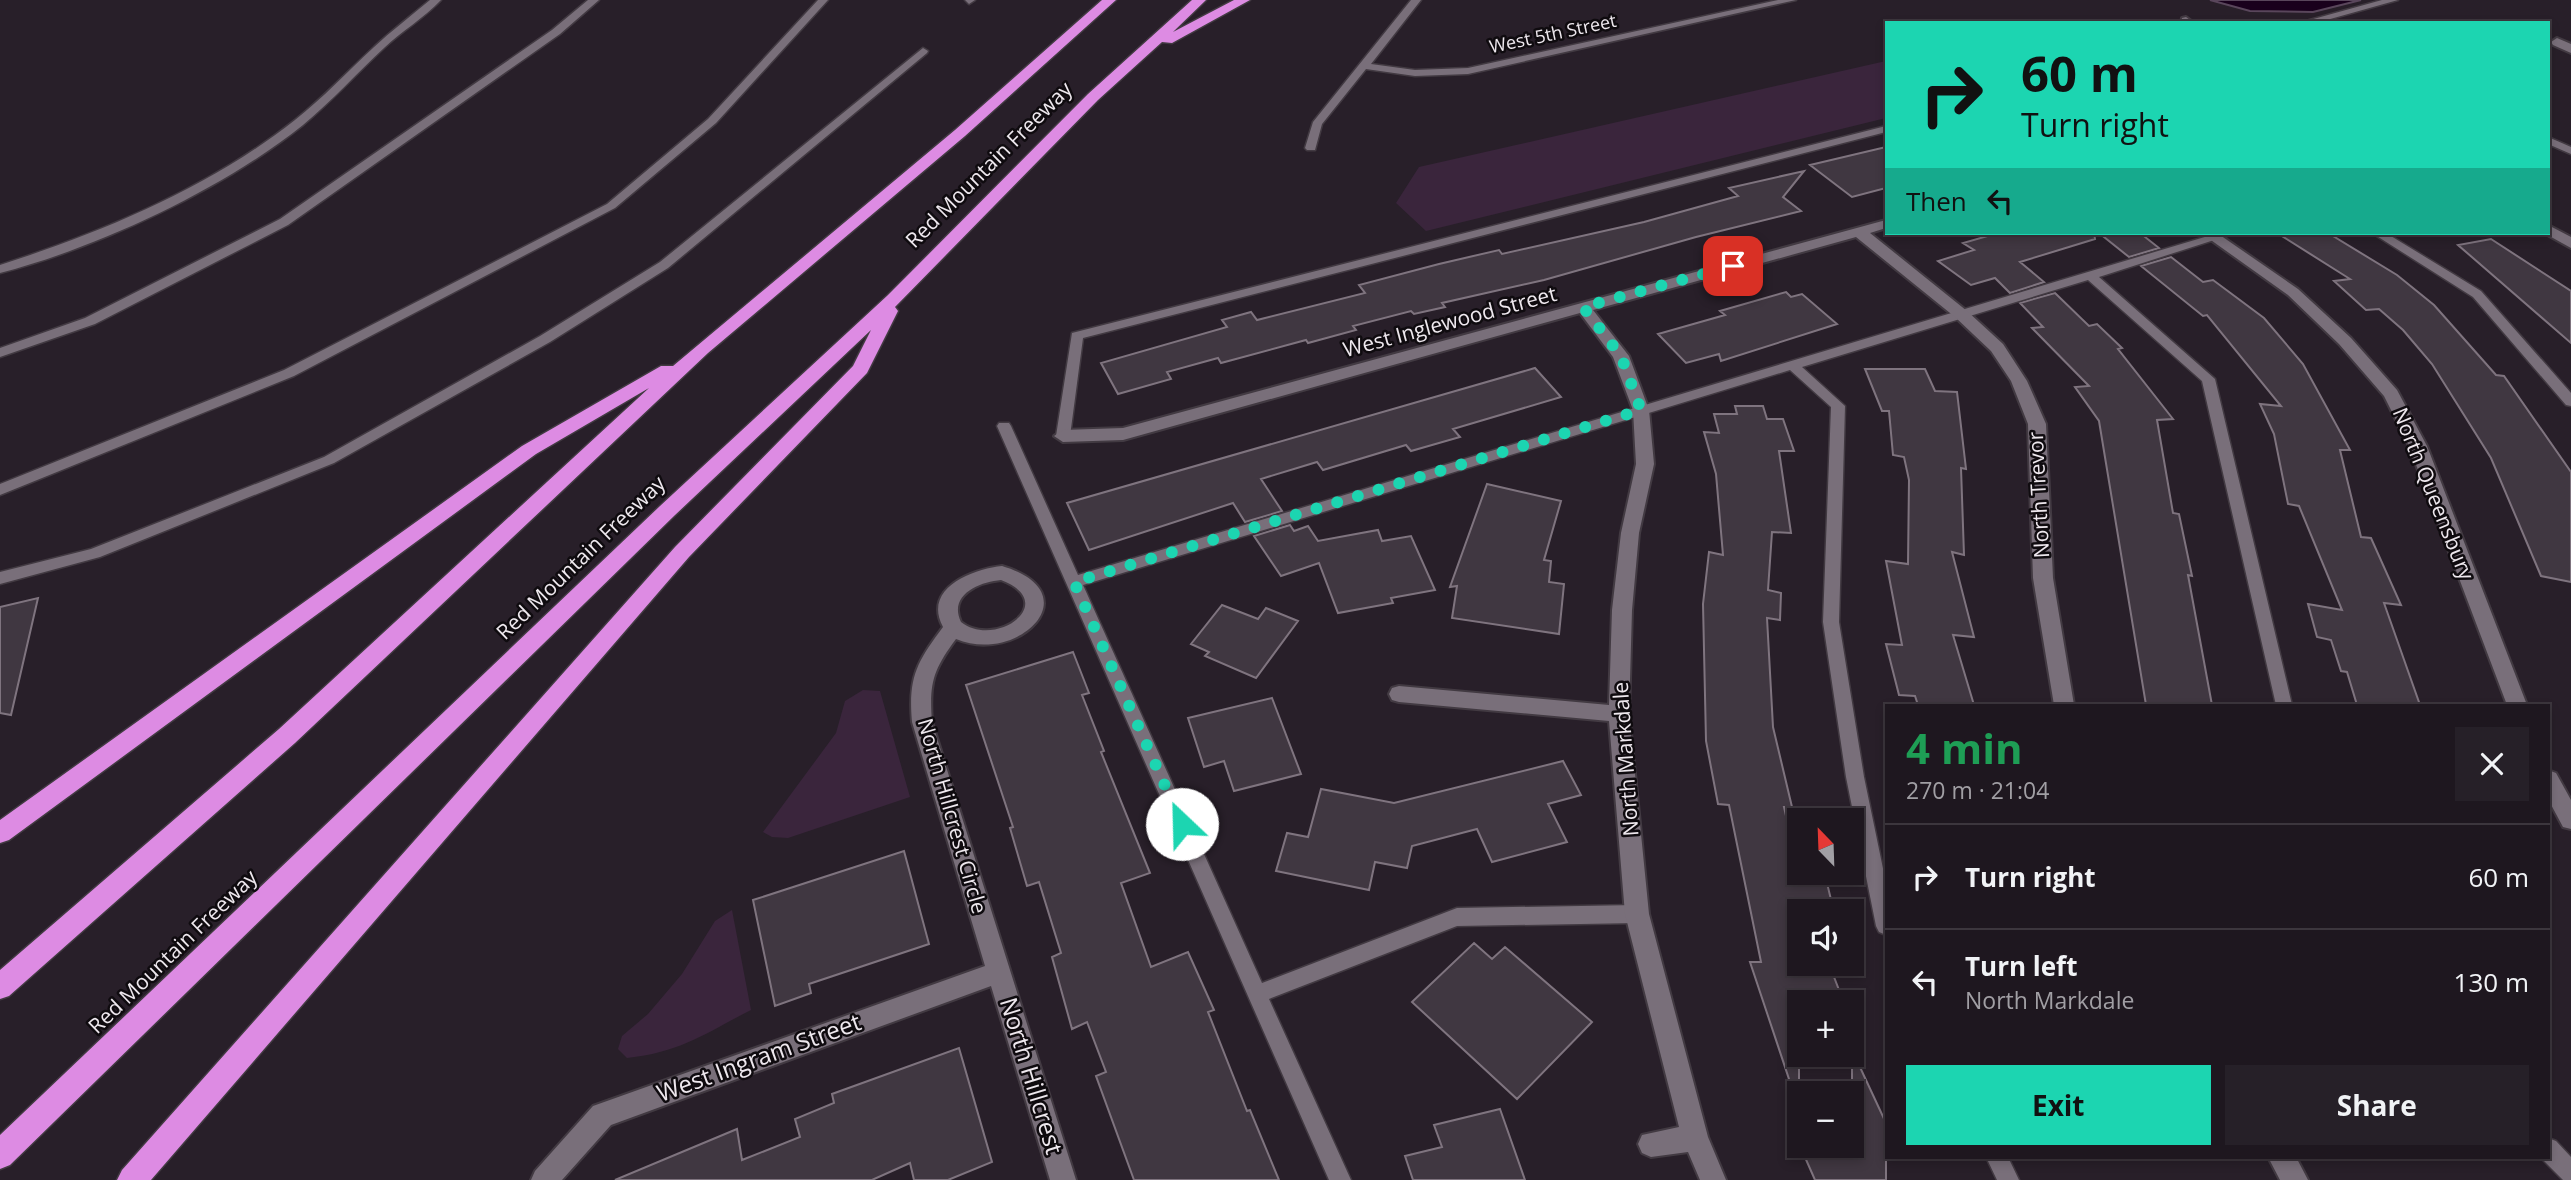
<!DOCTYPE html>
<meta charset="utf-8">
<style>
:root{--surface:#1e171f;--page:#262028;--text:#f1f3f6;--muted:#a19fa4;--line:#3c363d;--accent:#1cd5b1}
body{margin:0;font-family:"Open Sans",sans-serif;background:var(--page);color:var(--text);height:100vh;display:flex;flex-direction:column;font-size:26px;white-space:nowrap}
*{box-sizing:border-box;margin:0}
p{font-size:23px;color:var(--muted)}
.icon{flex:none;width:38px;height:38px;fill:none;stroke:currentColor;stroke-width:2;stroke-linecap:round;stroke-linejoin:round}
.map{position:relative;flex:1;overflow:hidden}
.details{position:absolute;left:1885px;top:704px;width:665px;height:455px;display:flex;flex-direction:column;background:var(--surface);border-radius:0px;box-shadow:0 4px 10px #0003,0 0 0 2px var(--line)}
.details>*{flex:none}
.hud{position:absolute;left:1885px;top:21px;width:665px;height:214px;border-radius:0px;box-shadow:0 4px 10px #0003,0 0 0 2px var(--line);background:#1cd5b1;color:#111;overflow:hidden}
.needle{width:46px;rotate:337deg}
.buttons{position:absolute;left:1787px;top:808px;display:grid;gap:14px}
.buttons a{display:grid;place-items:center;width:77px;height:77px;border-radius:0px;background:var(--surface);box-shadow:0 4px 10px #0003,0 0 0 2px var(--line);font-size:35px}
.pin{position:absolute;display:grid;place-items:center;width:60px;height:60px;color:#fff;margin:-30px;border-radius:14px;box-shadow:0 4px 10px #0006}
.me{position:absolute;width:77px;margin:-38px;rotate:336deg;stroke-linejoin:round;filter:drop-shadow(0 0 5px #0008)}
.turn{display:flex;align-items:center;gap:24px;height:147px;padding:0 21px;font-size:32px}
.turn .icon{width:91px;height:91px;stroke-width:2.5}
.turn b{display:block;font-size:49px;line-height:60px}
.then{display:flex;align-items:center;height:66px;padding:0 21px;background:#0003;gap:14px;font-size:26px}
.round{display:grid;place-items:center;flex:none;width:74px;height:74px;border-radius:0px;background:var(--page)}
.headline{display:flex;align-items:center;justify-content:space-between;height:119px;padding:0 21px}
h1{font-size:42px;font-weight:700;line-height:52px;color:#1e9e55}
.action{display:flex;gap:14px;margin-top:auto;padding:14px 21px}
.action a{flex:1;height:80px;border-radius:0px;background:var(--accent);color:#111;font-size:28px;font-weight:700;line-height:80px;text-align:center}
.action a+a{background:var(--page);color:var(--text)}
ul{padding:0;list-style:none}
li{display:flex;align-items:center;gap:21px;height:105px;padding:0 21px;border-top:2px solid var(--line)}
li div{flex:1}
li b{display:block;font-size:26px}
li em{font-style:normal}
.map>svg:first-child{display:block}
</style>
<div class="map">
<svg width="2571" height="1180" viewBox="0 0 2571 1180">
<rect width="100%" height="100%" fill="#281f29"/>
<path fill="#3a253c" d="M1886 61V118L1426 231 1396 203 1419 167Z
M863 690 880 691 910 797 788 838 772 837 763 832 836 733 845 701Z
M732 910 751 1010C704 1034 681 1052 627 1058L618 1049 622 1036 648 1014 682 974 715 921Z"/>
<path fill="#19001c" stroke="#59465b" stroke-width="2" d="M2210 0H2361L2313 12 2250 11Z"/>
<path fill="#403741" stroke="#7f747f" stroke-width="2" d="M1886 147V188L1852 197 1810 165Z
M1804 171 1783 197 1801 211 1696 237 1544 280 1442 303 1445 307 1414 314 1411 311 1353 326 1356 330 1308 343 1306 340 1221 363 1218 358 1167 372 1171 379 1118 394 1101 363 1227 327 1222 320 1251 312 1257 320 1365 293 1359 285 1439 264 1499 250 1502 254 1644 222 1738 196 1729 188Z
M1998 233H2094L2095 239 2020 262 2044 282 2010 293 1995 278 1971 285 1938 261 1974 250 1963 243Z
M2099 233H2140L2159 248 2129 257Z
M2277 233H2328L2397 275 2434 305 2496 375 2504 376 2571 472V582L2541 576 2491 458 2432 364 2403 330 2379 309 2366 310 2334 281 2350 279Z
M2491 239 2571 291V343L2458 245Z
M2171 257 2203 282 2213 280 2264 318 2303 364 2350 450H2340L2361 537 2371 538 2401 605 2384 603 2420 705H2357L2347 672 2341 671 2331 640 2317 637 2308 604 2342 610 2299 506 2288 504 2274 434 2260 404 2281 406 2207 315 2203 316 2141 266Z
M1786 292 1791 297 1802 294 1837 324 1721 361 1719 354 1686 363 1658 334 1725 315 1720 311Z
M2055 293 2089 326 2097 324 2122 348 2118 349 2173 419 2157 420 2173 513 2179 514 2192 576 2188 575 2212 705H2146L2099 421 2075 387 2089 386 2032 328 2043 327 2020 303Z
M1535 368 1561 397 1453 429 1460 437 1411 451 1406 445 1323 470 1317 462 1261 479 1282 511 1245 522 1233 503 1089 550 1067 503Z
M1865 369H1925L1935 391 1957 392 1966 469 1961 468 1964 555 1952 552 1974 637 1953 635 1974 705H1918L1915 696 1899 695 1886 644 1902 645 1886 561 1908 564 1909 480 1904 457 1893 455 1889 411H1882Z
M1735 406H1763L1767 419H1783L1794 451H1779L1791 533 1772 532 1768 590 1781 593 1780 620 1767 618 1773 727 1792 807H1784L1800 878 1826 879 1834 912H1799V964H1829L1844 1003H1799V1093L1794 1094 1750 962H1761L1729 805 1718 804 1706 741 1703 604 1709 552 1723 555 1716 474 1704 432 1719 433 1714 414H1737Z
M1487 484 1561 501 1544 560 1551 561 1549 582 1564 584 1559 634 1452 618 1457 586 1450 587Z
M1290 525 1294 531 1308 526 1318 541 1378 530 1382 541 1411 536 1435 590 1391 598 1393 603 1338 613 1319 563 1281 576 1254 536Z
M38 598 11 715 0 713V607Z
M1222 605 1258 619 1266 608 1298 621 1256 678 1205 656 1209 652 1191 644Z
M1073 652 1089 693 1082 695 1104 751 1101 752 1150 873 1121 883 1151 967 1188 952 1214 1010 1208 1012 1247 1111 1250 1110 1279 1180H1134L1096 1076 1106 1072 1087 1022 1072 1029 1052 957 1061 953 1039 882 1027 886 1010 828 1013 827 966 685Z
M1272 698 1301 774 1234 791 1224 761 1204 767 1188 718Z
M1563 761 1581 795 1548 804 1567 842 1492 862 1477 829 1412 846 1407 868 1375 862 1369 890 1276 871 1287 833 1308 837 1321 789 1394 803Z
M904 851 929 944 809 984 811 993 775 1006 753 900Z
M1474 943 1492 959 1505 947 1592 1022 1517 1099 1412 1002Z
M959 1048 992 1162 948 1180H914L910 1163 872 1180H615L737 1129 742 1160 800 1137 795 1119 834 1103 832 1094Z
M1852 1050 1886 1123V1180H1815L1800 1146H1852Z
M1500 1109 1525 1180H1413L1405 1156 1442 1147 1434 1125Z"/>
<g fill="none" stroke-linecap="round" stroke-linejoin="round">
<defs>
<path id="service" d="M430 0H441C424 18 402 31 384 48 357 73 332 101 303 125 223 189 100 247 0 273V265C103 232 209 188 295 120 323 98 347 72 373 48 391 31 411 16 430 0Z
M588 0H599L560 34 288 225 95 324 0 357V348L85 318 280 219 552 30Z
M818 0H828L716 123 615 208 294 376 0 495V484L284 370 607 204 708 119Z
M965 0H975L969 4Z
M1411 0H1421L1371 64 1415 70 1468 68 1778 0H1796L1468 74 1415 76 1366 69 1322 124 1315 150H1307L1305 148 1313 122Z
M2382 0H2398L2316 23H2299Z
M923 48 928 51 927 53 668 268 550 342 334 463 100 557 0 584V572L91 549 324 457 540 336 660 262Z
M1886 126V132L1083 338 1070 436 1063 441 1056 436 1072 333Z
M2548 137 2571 147V154L2548 144Z
M2218 233H2236L2099 277 2215 379 2292 705H2276L2202 381 2088 280 1802 367 1845 406 1839 622 1864 777 1886 883V935L1879 932 1876 926 1846 777 1823 622 1831 407 1790 370 1083 585 1262 983 1457 908 1637 905 1644 908 1647 914 1644 920 1637 923 1457 926 1269 999 1351 1180H1329L997 426 999 423H1009L1011 426 1078 575Z
M2372 233H2386L2481 291 2571 393V406L2566 405 2473 297Z
M2548 1138 2556 1141 2571 1157V1180H2563L2540 1157H2548Z
M1986 1157H2008L2019 1180H1997Z"/>
<path id="minor" d="M2186 17 2194 23H2181L2182 18Z
M2557 38 2571 44V53L2553 45 2551 42Z
M1886 220V228L1870 233 1967 311 2003 344 2027 381 2046 424 2053 578 2074 705H2054L2033 578 2028 424 2011 381 1991 351 1955 317 1856 237 1593 310 1629 356 1649 410 1654 464 1639 533 1632 610 1629 714 1649 914 1708 1137 1726 1180H1700L1688 1152 1651 1157 1642 1153 1638 1144 1642 1135 1679 1127 1625 914 1609 721 1399 702 1392 700 1389 694 1392 688 1399 686 1609 705 1612 610 1621 533 1636 464 1633 410 1613 357 1580 313 1123 440 1063 442 1054 436 1063 430 1123 428Z
M2548 225 2571 237V248L2544 233H2548Z
M2201 233H2217L2298 289 2351 338 2397 390 2427 446 2527 705H2507L2409 446 2384 396 2339 344 2288 295Z
M1002 566C1092 593 1018 665 956 639 933 670 929 683 932 722L1076 1180H1050L991 986 611 1125 562 1180H531L535 1171 593 1106 985 966 912 722C908 677 917 662 943 627 922 588 973 569 1002 566ZM1001 580C1061 603 995 649 961 622 948 595 979 582 1001 580Z
M2548 770 2556 773 2571 800V829L2563 827 2548 799Z
M2268 1157H2296L2308 1180H2280Z"/>
<path id="motorway" d="M1102 0H1116L965 136 708 353 295 743 9 996 0 999V970L279 729 649 388 536 454 9 840 0 843V820L522 446 661 366H673L955 130Z
M1192 0H1206L1173 32 1234 0H1250L1172 43 1162 42 1098 100 895 307 898 311 867 373 689 557 151 1180H117L122 1170 675 547 853 366 871 330 674 516 10 1165 0 1169V1135L660 506 888 295 1088 94Z"/>
</defs>
<use href="#service" stroke="#423a42" stroke-width="3"/>
<use href="#minor" stroke="#423a42" stroke-width="4"/>
<use href="#motorway" stroke="#423a42" stroke-width="3"/>
<use href="#service" fill="#796f7a" fill-rule="evenodd"/>
<use href="#minor" fill="#796f7a" fill-rule="evenodd"/>
<use href="#motorway" fill="#dd8be3" fill-rule="evenodd"/>
</g>
<g fill="none" stroke-linecap="round" stroke-linejoin="round">
<path stroke="#1cd5b1" stroke-width="12" stroke-dasharray="0 21.6" d="M1182 824 1074 582 1641 410 1621 356 1583 307 1733 266"/>
</g>
<g text-anchor="middle" stroke-width="5" stroke-linejoin="round" paint-order="stroke">
<g font-size="18" fill="#eee8ee" stroke="#0f0b0f">
<text transform="translate(1553 34) rotate(-12)" y="6">West 5th Street</text>
</g>
<g font-size="21" fill="#eee8ee" stroke="#0f0b0f">
<text transform="translate(989 165) rotate(-45)" y="7">Red Mountain Freeway</text>
<text transform="translate(1450 322) rotate(-15)" y="7">West Inglewood Street</text>
<text transform="translate(2433 494) rotate(68)" y="7">North Queensbury</text>
<text transform="translate(2039 495) rotate(-93)" y="7">North Trevor</text>
<text transform="translate(581 558) rotate(-44)" y="7">Red Mountain Freeway</text>
<text transform="translate(1626 759) rotate(-94)" y="7">North Markdale</text>
<text transform="translate(952 816) rotate(74)" y="7">North Hillcrest Circle</text>
<text transform="translate(173 952) rotate(-44)" y="7">Red Mountain Freeway</text>
</g>
<g font-size="24" fill="#eee8ee" stroke="#0f0b0f">
<text transform="translate(759 1058) rotate(-20)" y="8">West Ingram Street</text>
<text transform="translate(1031 1076) rotate(73)" y="8">North Hillcrest</text>
</g>
</g>
</svg>
<div class="buttons">
<a><svg class="needle" viewBox="-14 -14 28 28"><path d="M0-13l5 13h-10z" fill="#e53935"/><path d="M0 13l5-13h-10z" fill="#a19fa4"/></svg></a>
<a><svg class="icon" aria-label="sound" viewBox="0 0 24 24"><path d="M4 9h4l5-4v14l-5-4H4zM17 9q2 3 0 6"/></svg></a>
<a>+</a>
<a>−</a>
</div>
<div class="pin" style="left:1733px;top:266px;background:#d93025"><svg class="icon" aria-label="arrive" viewBox="0 0 24 24"><path d="M6 21V4h12l-3 4 3 4H6"/></svg></div>
<svg class="me" style="left:1182px;top:824px" viewBox="-20 -20 40 40"><circle r="19" fill="#fff"/><path d="M0-13L10 11 0 6-10 11z" fill="#1cd5b1"/></svg>
<div class="hud">
<div class="turn"><svg class="icon" aria-label="right" viewBox="0 0 24 24"><path d="M7 20v-9h11M14 6l5 5-5 5"/></svg><div><b>60 m</b>Turn right</div></div>
<div class="then">Then<svg class="icon" aria-label="left" viewBox="0 0 24 24"><path d="M17 20v-9H6M10 6l-5 5 5 5"/></svg></div>
</div>
<section class="details">
<div class="headline"><div><h1>4 min</h1><p>270 m · 21:04</p></div><a class="round"><svg class="icon" aria-label="close" viewBox="0 0 24 24"><path d="M6 6l12 12M18 6L6 18"/></svg></a></div>
<ul>
<li><svg class="icon" aria-label="right" viewBox="0 0 24 24"><path d="M7 20v-9h11M14 6l5 5-5 5"/></svg><div><b>Turn right</b></div><em>60 m</em></li>
<li><svg class="icon" aria-label="left" viewBox="0 0 24 24"><path d="M17 20v-9H6M10 6l-5 5 5 5"/></svg><div><b>Turn left</b><p>North Markdale</p></div><em>130 m</em></li>
</ul>
<div class="action"><a>Exit</a><a>Share</a></div>
</section>
</div>
